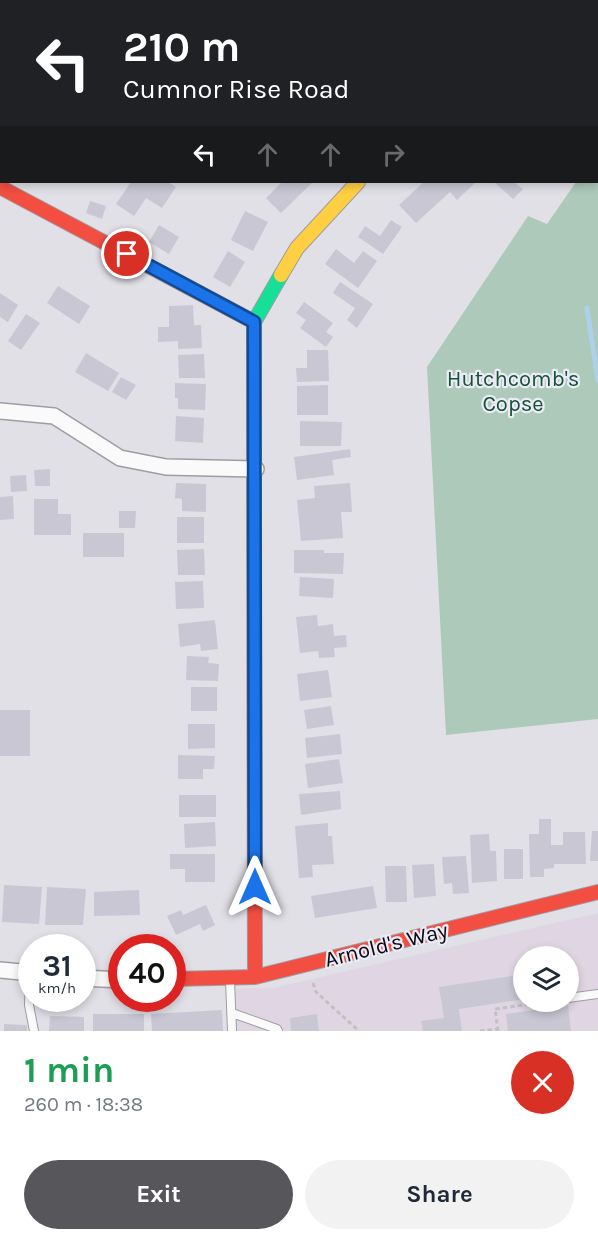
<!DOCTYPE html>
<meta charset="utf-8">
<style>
:root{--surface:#fff;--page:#f2f2f3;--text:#1f2937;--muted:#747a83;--accent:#57565b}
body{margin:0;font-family:Karla,sans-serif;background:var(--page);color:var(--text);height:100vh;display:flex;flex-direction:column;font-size:22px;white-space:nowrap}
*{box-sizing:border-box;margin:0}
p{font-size:20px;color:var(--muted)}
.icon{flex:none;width:33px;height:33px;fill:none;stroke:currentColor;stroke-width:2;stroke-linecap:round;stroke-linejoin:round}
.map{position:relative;height:1031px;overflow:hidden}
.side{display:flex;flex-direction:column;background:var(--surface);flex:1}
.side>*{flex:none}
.banner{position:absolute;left:0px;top:0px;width:598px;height:183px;box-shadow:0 3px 9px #0003;background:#202124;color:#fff;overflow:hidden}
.tools{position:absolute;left:513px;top:946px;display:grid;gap:12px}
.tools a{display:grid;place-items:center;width:66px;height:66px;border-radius:50%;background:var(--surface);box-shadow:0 3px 9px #0003;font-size:30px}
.speed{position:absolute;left:18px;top:934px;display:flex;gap:12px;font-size:30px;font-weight:700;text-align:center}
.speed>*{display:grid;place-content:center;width:78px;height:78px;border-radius:50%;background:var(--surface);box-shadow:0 3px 9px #0003;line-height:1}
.speed small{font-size:15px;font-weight:400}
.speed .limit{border:9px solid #d22;background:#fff;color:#111}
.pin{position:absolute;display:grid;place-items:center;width:51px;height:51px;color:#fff;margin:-26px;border:3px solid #fff;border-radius:50%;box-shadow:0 2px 6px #0007}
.me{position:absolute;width:66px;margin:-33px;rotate:0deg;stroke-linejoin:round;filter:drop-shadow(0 0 4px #0008)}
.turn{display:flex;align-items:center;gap:21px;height:126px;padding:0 24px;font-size:27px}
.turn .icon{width:78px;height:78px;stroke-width:2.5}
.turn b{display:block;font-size:42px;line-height:51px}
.lanes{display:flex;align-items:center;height:57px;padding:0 24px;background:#0003;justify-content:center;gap:30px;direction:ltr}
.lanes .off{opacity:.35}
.round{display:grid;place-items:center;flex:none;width:63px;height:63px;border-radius:32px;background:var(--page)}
.summary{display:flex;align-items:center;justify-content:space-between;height:102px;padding:0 24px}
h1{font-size:36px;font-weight:700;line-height:45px;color:#1e9e55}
.action{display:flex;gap:12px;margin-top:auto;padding:12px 24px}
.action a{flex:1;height:69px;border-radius:36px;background:var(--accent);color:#fff;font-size:24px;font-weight:700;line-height:69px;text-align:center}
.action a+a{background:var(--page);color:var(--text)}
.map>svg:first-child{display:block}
</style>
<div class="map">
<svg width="598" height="1031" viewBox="0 0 598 1031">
<rect width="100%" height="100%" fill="#e1e0e7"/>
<path fill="#e0d6e3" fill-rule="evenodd" d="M598 913V1031H227L226 989 273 988ZM524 957H568V1002H524Z"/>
<path fill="#adc9ba" d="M598 35V719L446 735 427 367 528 216 547 224 576 182H597Z"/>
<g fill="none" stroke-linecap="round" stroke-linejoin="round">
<path stroke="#add1eb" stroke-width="5" d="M587 308 598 381"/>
</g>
<path fill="#c9c7d4" d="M131 182H168L176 187 162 208 146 198 134 216 116 204Z
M282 182H313L281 213 266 198Z
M424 182H476L457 200 450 192 416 223 399 205Z
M494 182H514L523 189 513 199Z
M90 201 106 206 102 219 86 213Z
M245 211 268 222 253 251 231 240Z
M391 220 402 227 383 254 358 237 365 226 380 236Z
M159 225 179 237 169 254 149 242Z
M336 249 354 263 363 251 377 261 358 288 325 264Z
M228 251 245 262 230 287 213 277Z
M340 282 373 304 357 328 347 320 355 308 333 293Z
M58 286 90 306 79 324 47 303Z
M0 293 18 305 8 322 0 317Z
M304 302 333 323 326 332 333 337 326 347 300 328 306 320 296 313Z
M193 305 194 325H201L202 348 178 349V341L158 342V327H169V306Z
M26 314 40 323 21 350 8 341Z
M307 350H328L329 381 297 382 296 368H307Z
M86 353 119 373 108 391 75 372Z
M204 354 205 378H179L178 355Z
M121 377 136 385 126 400 112 392Z
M175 383 206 384 205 410 178 409V398H175Z
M328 385V415H297V386Z
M176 416 204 418 203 443 175 441Z
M300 421 342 422 341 446H300Z
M350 449 351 457 332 460 334 475 297 480 294 457Z
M50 469V486H35L34 470Z
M26 475 27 491 11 492 10 476Z
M176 483 206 484V512L182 511V499L175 498Z
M350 483 352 512H341L343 538 301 541 297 500 315 498 314 486Z
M13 496 14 519 0 520V497Z
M34 499H58V514H71V535H34Z
M119 511H136L135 528H119Z
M177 517H204V543H177Z
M83 533H124V557H83Z
M204 549 205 575H178L177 550Z
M294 550H324V553H344L343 574 294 573Z
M300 577 334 579 333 598 299 596Z
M203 581 204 608 176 609 175 582Z
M317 615 318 626 333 624 334 636 346 635 347 647 334 648 335 657 319 658 318 651 300 653 296 617Z
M215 620 218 649 201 651 200 644 180 647 178 624Z
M187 656 209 657 208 663 219 664 218 681 186 680Z
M328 670 332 697 300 701 297 674Z
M191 687H217V711H191Z
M331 706 334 725 307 729 304 710Z
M0 710H30V756H0Z
M188 724H215V748L188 749Z
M340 734 342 754 307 758 305 738Z
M178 755 215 756 214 769H203V779H178Z
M339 759 343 783 308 788 305 764Z
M340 791 341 809 301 815 299 794Z
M179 795H216V817H179Z
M539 819H551V845H563V832H585L586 864H554V868L544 869V877H530L529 834H539Z
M215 822 216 846 185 848 184 824Z
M328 823V836H332L334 864 312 865 313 877 299 878 295 826Z
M592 831H598V861H590Z
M489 834 490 851H496L497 881 472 883 470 835Z
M504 849H523V879H504Z
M170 854H215V882H185V869H170Z
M466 856 469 893 453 894 452 883 444 884 442 857Z
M434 864 436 896 414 898 412 865Z
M385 866H406L407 902H386Z
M4 885 42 887 39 924 2 922Z
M373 886 377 908 315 918 311 896Z
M47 887 86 889 83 925H45Z
M139 890 140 915 94 916V892Z
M206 905 215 925 203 931 200 924 176 935 167 916 181 910 183 915Z
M524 974V999L459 1009 462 1031H423L421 1021 444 1018 439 987Z
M568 1005 571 1031H508L506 1014Z
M222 1010 223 1031H152L151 1014Z
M93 1014H144V1031H93Z
M317 1014 319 1031H291L290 1018Z
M50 1016 84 1017V1031H49Z
M4 1024 27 1025V1031H4Z"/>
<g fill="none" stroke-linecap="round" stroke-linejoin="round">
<defs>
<path id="lane" d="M30 973 29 1005 34 1031
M230 980 232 1031
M568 998 598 994
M542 1002H543
M232 1013 277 1029 278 1031"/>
<path id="street" d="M407 0 408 2
M0 411 54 416 120 458 166 467 256 469
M0 970 32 973
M82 978 122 980"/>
<path id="fast" d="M254 529V322L281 275"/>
<path id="slow" d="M281 275 297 248 358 182"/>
<path id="jam" d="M0 187 254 322
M254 529 255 977
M172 979 255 977 598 892"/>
</defs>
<use href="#lane" stroke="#9e9da3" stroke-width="10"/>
<use href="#street" stroke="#9e9da3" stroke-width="18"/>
<use href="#fast" stroke="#9e9da3" stroke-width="16"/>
<use href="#slow" stroke="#9e9da3" stroke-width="16"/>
<use href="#jam" stroke="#9e9da3" stroke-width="16"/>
<path stroke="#c1c1c4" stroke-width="3" stroke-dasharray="4.5 3" stroke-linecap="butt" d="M597 90 598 89
M313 983 316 992 359 1031
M480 1031 498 1029
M498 1031 495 1009 531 1004"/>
<use href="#lane" stroke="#fafafb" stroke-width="8"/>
<use href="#street" stroke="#fafafb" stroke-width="15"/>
<use href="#fast" stroke="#16e098" stroke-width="14"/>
<use href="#slow" stroke="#ffcf43" stroke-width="14"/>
<use href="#jam" stroke="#f24e42" stroke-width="14"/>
</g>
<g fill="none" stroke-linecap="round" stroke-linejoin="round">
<defs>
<path id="route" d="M127 254 254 322 255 887"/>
</defs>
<use href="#route" stroke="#114b97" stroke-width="15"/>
<use href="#route" stroke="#1a73e8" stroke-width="10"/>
</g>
<g text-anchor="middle" stroke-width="4.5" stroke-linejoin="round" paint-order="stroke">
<g font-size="22" fill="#165333" stroke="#ebeaf7">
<text x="513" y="386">Hutchcomb's<tspan x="513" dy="25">Copse</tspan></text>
</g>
<g font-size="22" fill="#0c0b10" stroke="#ebeaf7">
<text transform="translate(386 944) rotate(-14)" y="8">Arnold's Way</text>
</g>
</g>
</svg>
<div class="tools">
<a><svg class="icon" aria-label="layers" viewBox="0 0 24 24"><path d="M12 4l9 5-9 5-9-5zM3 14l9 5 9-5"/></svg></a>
</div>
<div class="speed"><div>31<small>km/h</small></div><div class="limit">40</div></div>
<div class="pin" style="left:127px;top:254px;background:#d93025"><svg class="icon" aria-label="arrive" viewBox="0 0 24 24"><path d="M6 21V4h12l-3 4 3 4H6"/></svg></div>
<svg class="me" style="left:255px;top:887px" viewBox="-20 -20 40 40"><path d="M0-17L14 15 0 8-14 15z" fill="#1a73e8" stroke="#fff" stroke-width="4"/></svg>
<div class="banner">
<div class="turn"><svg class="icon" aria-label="left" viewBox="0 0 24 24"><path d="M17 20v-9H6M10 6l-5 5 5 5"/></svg><div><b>210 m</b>Cumnor Rise Road</div></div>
<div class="lanes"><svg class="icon" aria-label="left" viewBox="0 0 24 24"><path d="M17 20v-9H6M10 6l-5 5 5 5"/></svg><svg class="icon off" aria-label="ahead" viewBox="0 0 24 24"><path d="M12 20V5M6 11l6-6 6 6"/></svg><svg class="icon off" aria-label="ahead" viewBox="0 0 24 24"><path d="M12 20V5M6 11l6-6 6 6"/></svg><svg class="icon off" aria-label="right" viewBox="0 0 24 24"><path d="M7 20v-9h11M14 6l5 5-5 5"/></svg></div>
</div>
</div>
<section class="side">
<div class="summary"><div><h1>1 min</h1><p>260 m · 18:38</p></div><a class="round" style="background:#d93025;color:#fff"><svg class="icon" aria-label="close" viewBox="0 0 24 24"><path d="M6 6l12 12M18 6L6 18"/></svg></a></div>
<div class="action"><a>Exit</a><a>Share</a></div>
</section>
